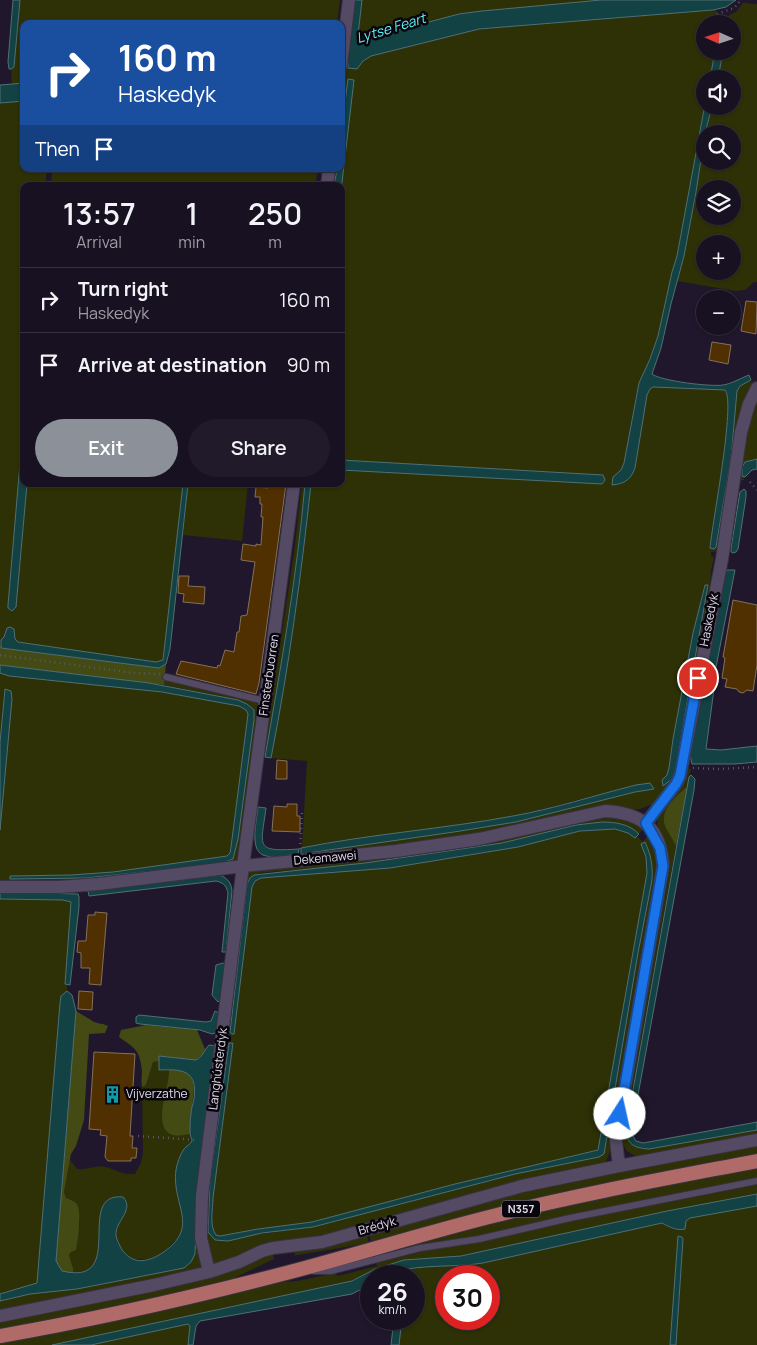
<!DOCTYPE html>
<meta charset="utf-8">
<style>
:root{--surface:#181121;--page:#211a2a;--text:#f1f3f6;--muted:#9f9da5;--line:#36313f;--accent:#8c9099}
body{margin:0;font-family:Manrope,sans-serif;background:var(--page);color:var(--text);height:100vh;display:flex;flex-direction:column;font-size:19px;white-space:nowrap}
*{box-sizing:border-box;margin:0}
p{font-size:16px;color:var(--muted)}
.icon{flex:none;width:28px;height:28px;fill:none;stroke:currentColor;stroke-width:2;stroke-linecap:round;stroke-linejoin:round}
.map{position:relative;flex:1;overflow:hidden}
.drawer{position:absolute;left:20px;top:182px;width:325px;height:305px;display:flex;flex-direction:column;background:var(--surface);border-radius:10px;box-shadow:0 1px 4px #0004,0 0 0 1px var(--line)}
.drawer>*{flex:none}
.top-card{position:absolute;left:20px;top:20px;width:325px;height:152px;border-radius:10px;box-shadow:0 1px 4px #0004,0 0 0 1px var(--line);background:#1a4fa0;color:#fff;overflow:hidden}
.needle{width:32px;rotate:273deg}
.buttons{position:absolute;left:696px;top:15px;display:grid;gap:10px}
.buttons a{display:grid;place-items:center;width:45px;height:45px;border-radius:50%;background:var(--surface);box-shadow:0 1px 4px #0004,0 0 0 1px var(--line);font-size:25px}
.speed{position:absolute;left:360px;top:1265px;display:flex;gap:10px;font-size:25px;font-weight:700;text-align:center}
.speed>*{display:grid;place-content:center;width:65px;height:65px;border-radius:50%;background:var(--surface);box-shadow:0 1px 4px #0004,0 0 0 1px var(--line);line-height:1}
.speed small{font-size:12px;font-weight:400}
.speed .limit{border:8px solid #d22;background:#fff;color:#111}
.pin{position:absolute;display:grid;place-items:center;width:42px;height:42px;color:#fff;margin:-21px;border:2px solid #fff;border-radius:50%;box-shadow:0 1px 5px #0007}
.me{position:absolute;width:55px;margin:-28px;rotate:10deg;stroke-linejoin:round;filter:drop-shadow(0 0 4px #0008)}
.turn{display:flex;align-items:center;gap:18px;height:105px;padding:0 15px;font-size:22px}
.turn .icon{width:65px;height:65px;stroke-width:2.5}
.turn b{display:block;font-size:35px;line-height:42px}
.then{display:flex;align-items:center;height:48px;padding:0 15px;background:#0003;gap:10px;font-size:19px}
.eta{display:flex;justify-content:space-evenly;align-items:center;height:85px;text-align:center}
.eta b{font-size:30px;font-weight:600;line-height:35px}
.action{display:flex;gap:10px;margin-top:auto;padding:10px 15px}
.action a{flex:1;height:58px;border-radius:30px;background:var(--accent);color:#fff;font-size:20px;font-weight:600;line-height:58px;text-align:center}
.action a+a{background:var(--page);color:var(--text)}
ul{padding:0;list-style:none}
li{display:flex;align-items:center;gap:15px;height:65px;padding:0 15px;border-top:1px solid var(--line)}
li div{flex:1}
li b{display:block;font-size:19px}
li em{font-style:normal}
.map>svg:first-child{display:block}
</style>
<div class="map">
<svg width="757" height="1345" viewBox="0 0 757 1345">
<rect width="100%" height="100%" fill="#20172c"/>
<path fill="#2d3105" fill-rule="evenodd" d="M20 0H340L337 24H24V83L12 84 11 69 14 67Z
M362 0H601L459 14 365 39 360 38 358 35Z
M744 2 745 3 757 4V282H754L745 290 736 291 677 281 684 256 705 139V161H732V134H706L712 106H732V79H718L723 51H732V24H728L729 15 736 12ZM705 189H732V216H705ZM705 244H732V271H705Z
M716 10 719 18 723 17 721 24H705V51H715L710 79H705V104L677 256 672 272 658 336 636 395 624 463 622 470 613 477V485C625 482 631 480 635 468L647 395 650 389 653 387 725 390C736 402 712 524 710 547L714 549 716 547 731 458 737 391 744 383 754 381 719 551 711 552V556L714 557 711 571 709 607 674 781 655 803 640 809 495 833 301 857V854L318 850 454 832 516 822 635 792 654 789 636 785 516 816 426 831 323 844 302 848 307 761 271 758C289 667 301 576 311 484H341V470L604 483V476L603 475 341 460V191L349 124 348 80 341 132V92L345 62 357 69 363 61 371 56 479 29ZM704 585H708L678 754 663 786 662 780 667 775 669 768 673 739 693 633Z
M24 101V169H47L45 186H24V416L8 605 20 566 27 484H183L164 655 163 660 159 662 106 656 18 642 15 639 14 629 5 631 4 637 0 643V103Z
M52 169H318L315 186H51Z
M757 393V459L745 462 744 480H740L744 432Z
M188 484H248L242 541 183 535Z
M302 484H305C296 576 281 667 265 757H261L268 706H271L294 553Z
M0 673 11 677 39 678 162 692 239 706 246 710 248 714 231 847 230 853 226 857 113 872 71 875 10 876 86 878 228 862 233 859 238 839 254 720V709L238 700 164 685V680L256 702 259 707 239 857 234 862 107 881 0 884V830L12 699 4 692 0 742Z
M685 768 691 769 687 788H685L666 810C662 822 670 834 676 846L627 1118 626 1137 649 1149 757 1130V1136L637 1157 627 1151 621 1141 667 868 657 824 658 818Z
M602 814 627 818 644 828 637 836 643 842 649 834 660 865 612 1146 606 1162 601 1165 215 1265 212 1263 203 1233 225 1042H231V1035L227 1034 247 874 250 871ZM610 822 623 824 635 838 628 833 615 829 580 831 518 847 390 868 261 878 255 881 252 887 234 1034H232L230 1032 247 884 259 873C340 867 421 858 501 843 538 836 572 823 610 822ZM645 842C651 855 653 866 652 880L638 953 605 1149 599 1157 515 1174 313 1227 215 1240 208 1221 210 1180 227 1052 228 1043H233L213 1198 212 1224 216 1235 220 1236 258 1229 312 1222 455 1184 598 1150 647 873 646 858 641 844Z
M0 899 63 900 71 902 65 984 67 985V991L61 996 60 1003 37 1283 0 1294Z
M159 1061V1069L169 1070 170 1071 165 1097 177 1135 190 1134 191 1143 184 1149 177 1164 176 1188 183 1214V1227L180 1235 167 1249 157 1256 148 1259H133L122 1251 116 1236 118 1225 123 1217 99 1242C97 1264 97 1270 73 1273V1268L69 1255 77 1242 80 1222 77 1205 72 1200 66 1198 64 1192 70 1160 77 1169C87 1170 96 1165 105 1167 117 1169 119 1175 135 1174L141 1163 143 1153 142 1087 146 1085 153 1062Z
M757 1144V1154L590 1186 534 1199 371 1241 369 1233 523 1190Z
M757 1168V1178L617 1205 479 1236 428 1243 392 1252C408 1242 449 1234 469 1229 564 1204 660 1186 757 1168Z
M757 1185V1194L667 1211 461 1256 404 1260 375 1269 352 1281 52 1345H0V1343L152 1313 274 1283 297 1281 335 1273 338 1276 377 1266 376 1263 428 1250 474 1243 573 1221Z
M197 1204 202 1264 197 1270 0 1312V1301L30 1294 77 1289 184 1268 195 1254Z
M757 1206V1345H676L683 1239 682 1237 679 1236 670 1345H399L402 1319H414V1276H400L401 1273 406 1271V1269C432 1265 458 1267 483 1263L662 1223 675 1230 690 1218ZM446 1276H489V1319H446Z
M366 1233 369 1243 292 1256 295 1255 294 1251Z
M272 1252 274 1259 228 1281 131 1303 0 1330V1320Z
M188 1324 190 1326 188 1345H91Z"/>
<path fill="#444a14" d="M0 643 1 648 159 668 166 664 164 685 0 665Z
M685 788H687L676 846C673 840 669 834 666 828 658 811 674 799 685 788Z
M76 1011C81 1014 86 1017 91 1020 96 1024 102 1023 108 1026L105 1033 89 1034 84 1120 76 1146 71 1154 64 1192 66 1198C70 1199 74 1201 77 1204 82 1214 78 1239 76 1250L71 1252 69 1255 73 1268V1273H71L61 1271 56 1261Z
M146 1025 197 1030 205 1049 203 1054 196 1060 159 1056V1061L153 1062 146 1085 142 1087C141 1081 142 1077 142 1071 140 1049 134 1048 119 1037L121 1030Z
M181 1069C201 1078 192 1098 191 1114 190 1121 190 1128 190 1134 184 1135 176 1137 170 1134 152 1124 170 1086 169 1070Z"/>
<path fill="#124243" stroke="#507075" d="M13 0H20L14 67 11 69H9L8 62Z
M354 0H362L358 35 360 38 365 39 459 14 482 11 601 0H736L726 7 713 10 479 29 371 56 363 61 357 69 348 68V63H345Z
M715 51H723L718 79H710Z
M348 79 354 80 341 191V186H334L337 169H341V132Z
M24 83V101L0 103V85Z
M705 104V106H712L705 134 696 192 684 256 671 304 661 348 652 374C661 381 711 387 723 385 731 384 741 378 749 375L751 380 740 386 737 391 731 458 716 547 714 549 710 548C712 524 736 402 725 390L653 387 650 389 647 395 635 468C631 479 625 484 612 485L613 477 621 470 624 463 639 383 650 359 658 336 672 272 677 256Z
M24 416V484H27L16 607 12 611 8 608V605Z
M757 459V469L752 470 745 477 742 476V467L745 462Z
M341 460 603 475 605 480 602 484 341 470Z
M183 484H188L170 649 166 664 159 668 1 648V640L4 637 7 628 10 627 14 629 15 639 18 642 156 662 163 660Z
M305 484H311C301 576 289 667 271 758L265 757C281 666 297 576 305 484Z
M744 489 746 491V497L738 549 736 552 733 553 731 552V548L740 492Z
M727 570H735L715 672 714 689 706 749 721 750 757 746V762L735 764H692L690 755 724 574Z
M705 585H708L675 771 672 779 663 786 662 780 667 775 669 768 673 739 693 633Z
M0 665 149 683 238 700 247 704 254 710V720L238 839 233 859 220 864 86 878 10 879V876L71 875 113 872 227 856 230 853 231 847 248 714 246 710 239 706 162 692 9 676 0 673Z
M5 689 11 691 12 699 0 830V742Z
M691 775 695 779 694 790 631 1133 636 1141 643 1143 757 1122V1130L649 1149C634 1148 627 1145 626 1129L689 777Z
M650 783 654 789 635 792 516 822 454 832 301 854V848C371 834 443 829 513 816 553 809 596 795 636 785Z
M258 807 266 808C261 847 254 852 299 849L298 854C288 855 272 859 263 855 249 849 257 819 258 807Z
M602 822C616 822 629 824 639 834L635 838 628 833 615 829 580 831 518 847 390 868 261 878 255 881 252 887 234 1034H232L230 1032 247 884 250 878 254 875 365 863 502 843 576 825Z
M645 842C651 855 653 866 652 880L638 953 604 1154 599 1157 515 1174 313 1227 262 1233 228 1241 215 1240 208 1232 210 1180 229 1043H233L213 1198C213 1210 209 1225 216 1235L220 1236 258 1229 312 1222 455 1184 598 1150 647 873 646 857 641 844Z
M220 875C228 879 231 882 232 891L226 952H222L228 893C226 885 224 883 216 881L89 896 88 891Z
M0 892 78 894 79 897V907L70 985 65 984 71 902 63 900 0 899Z
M223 963 225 964 221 999 218 1002 212 995 216 965Z
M67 991 72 995 76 1011 56 1261 62 1271C129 1287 73 1192 123 1197 135 1210 115 1221 116 1235 116 1239 119 1243 120 1246 122 1251 128 1257 133 1259 141 1263 152 1259 159 1255 203 1228 171 1206 176 1170 177 1163 180 1155 184 1149 186 1146 191 1144 192 1141 192 1140 190 1135 190 1133 190 1128 190 1120 191 1114 191 1109 193 1104 194 1099 198 1070 182 1069 159 1070V1056L196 1060C203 1057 204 1050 209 1045L215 1046 197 1204 195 1254 191 1262 184 1268 77 1289 30 1294 0 1301V1294L37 1283 60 1003 61 996Z
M215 1011 219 1013 217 1032 212 1034 200 1030 140 1024 136 1023V1017L139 1015 206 1022 211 1021Z
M757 1194V1206L690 1218 686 1221 685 1229C676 1231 670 1227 662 1223L483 1263C458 1267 432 1265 407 1269L406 1271 401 1273 398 1271 387 1276H371V1284L352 1294 200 1321 196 1326 193 1345H188L190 1326 188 1324 91 1345H52L352 1281 375 1269 404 1260 461 1256 667 1211Z
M678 1236 682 1237 683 1239 676 1345H670Z
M394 1319H402L399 1345H391Z"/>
<path fill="#503000" stroke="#847159" d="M746 301 757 302 756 334 741 331Z
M712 342 731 345 728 364 709 360Z
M274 484H286L259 683 256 694 176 674 181 661 217 668 218 665 220 666 225 650 234 652 237 632H239L241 616 247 615 255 562 241 560 243 544 256 546V544L261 545 263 517H261L262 504H260V497H255L256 487 268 488 269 485 274 486Z
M179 576H189L188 586 205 587 204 604 183 602 184 594 178 593Z
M733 600 757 605V665L753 691 747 690 743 693 739 692 737 689 725 687 727 679 722 678 725 658 723 657Z
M277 760 287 761V779H276Z
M287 804H297V816H300V832L272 831 274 806 287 807Z
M95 912 107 913 101 985 89 984 90 968H81V953L77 952 78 941H86L88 915H95Z
M79 991 93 992 92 1010 78 1009Z
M94 1052 135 1054 130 1136H133L132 1148H137L136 1158H131V1161H108L105 1157 107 1136 100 1135 101 1130 89 1129Z"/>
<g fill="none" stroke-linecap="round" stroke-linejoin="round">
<defs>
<path id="service" d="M166 677 265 701
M313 1271H331L420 1248 479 1239 570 1218 757 1181"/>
<path id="minor" d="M341 66 349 0
M327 186 329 169
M646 823 676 784 680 776 722 559 741 432 749 404 757 388
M0 887H59L99 884 243 866 396 851 479 839 605 811C642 813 661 828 663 866L617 1133 616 1141 619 1166
M209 1272 201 1238 202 1196 243 866 294 484
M0 1316 154 1285 209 1272 239 1262 262 1251 273 1248 322 1242 522 1186 619 1166 757 1140"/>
<path id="primary" d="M0 1336C97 1319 194 1297 290 1272 358 1254 425 1233 493 1216 580 1194 669 1178 757 1161"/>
</defs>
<use href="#service" stroke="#393242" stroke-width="8"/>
<use href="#minor" stroke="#393242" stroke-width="14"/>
<use href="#primary" stroke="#393242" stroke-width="16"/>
<path stroke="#5d5569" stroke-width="2.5" stroke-dasharray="1 4" stroke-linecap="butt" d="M717 14 734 8 741 0
M750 482 757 490
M0 655 134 673 160 674
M693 768 718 769 757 767
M300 849 302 812
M138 1136 197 1140"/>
<use href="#service" stroke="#554a63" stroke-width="6"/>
<use href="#minor" stroke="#554a63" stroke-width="12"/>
<use href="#primary" stroke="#b06b69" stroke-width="14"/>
</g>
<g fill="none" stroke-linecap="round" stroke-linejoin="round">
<defs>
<path id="route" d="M620 1114 663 866 660 848 646 823 676 784 680 776 698 678"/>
</defs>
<use href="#route" stroke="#114b97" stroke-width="12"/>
<use href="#route" stroke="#1a73e8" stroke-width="9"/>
</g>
<defs>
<symbol id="building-bare" viewBox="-9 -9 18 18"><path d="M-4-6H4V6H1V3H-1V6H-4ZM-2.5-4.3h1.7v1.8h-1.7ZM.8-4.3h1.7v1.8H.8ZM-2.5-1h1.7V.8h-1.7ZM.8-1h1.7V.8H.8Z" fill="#0f9aa8" stroke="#08050d" stroke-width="2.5" paint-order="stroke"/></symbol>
</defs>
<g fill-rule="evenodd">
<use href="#building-bare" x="100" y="1082" width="25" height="25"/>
</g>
<g text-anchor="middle" stroke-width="5" stroke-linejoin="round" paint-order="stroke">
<rect fill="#08050d" stroke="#9f9aa7" stroke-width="1" x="502" y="1200.5" width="38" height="17" rx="4"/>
<g font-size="11" font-weight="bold" fill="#e0dae9">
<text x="521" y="1213">N357</text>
</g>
<g font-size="12" fill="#e0dae9" stroke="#08050d">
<text transform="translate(709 620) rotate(-79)" y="4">Haskedyk</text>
<text transform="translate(269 675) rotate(-82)" y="4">Finsterbuorren</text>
<text transform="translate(325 858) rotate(-5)" y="4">Dekemawei</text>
<text transform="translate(218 1069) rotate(-83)" y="4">Langhústerdyk</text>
<text transform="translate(377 1226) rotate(-16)" y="4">Brédyk</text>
</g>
<g font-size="12" fill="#e0dae9" stroke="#08050d" text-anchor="start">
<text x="126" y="1098">Vijverzathe</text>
</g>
<g font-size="14" font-style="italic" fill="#5df1f5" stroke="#08050d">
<text transform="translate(391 28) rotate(-17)" y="5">Lytse Feart</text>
</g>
</g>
</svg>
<div class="buttons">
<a><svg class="needle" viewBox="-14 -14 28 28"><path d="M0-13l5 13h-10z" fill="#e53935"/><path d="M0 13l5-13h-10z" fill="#9f9da5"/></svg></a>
<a><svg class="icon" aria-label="sound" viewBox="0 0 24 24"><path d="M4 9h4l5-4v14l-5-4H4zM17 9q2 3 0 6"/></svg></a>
<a><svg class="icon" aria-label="search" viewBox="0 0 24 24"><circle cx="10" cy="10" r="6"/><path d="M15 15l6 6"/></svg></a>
<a><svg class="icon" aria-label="layers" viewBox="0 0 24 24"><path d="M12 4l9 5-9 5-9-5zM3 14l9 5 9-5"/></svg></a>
<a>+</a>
<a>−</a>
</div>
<div class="speed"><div>26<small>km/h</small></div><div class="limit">30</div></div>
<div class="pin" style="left:698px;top:678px;background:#d93025"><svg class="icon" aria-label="arrive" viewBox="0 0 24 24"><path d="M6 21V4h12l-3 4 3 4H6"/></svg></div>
<svg class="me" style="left:620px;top:1114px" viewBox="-20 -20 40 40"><circle r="19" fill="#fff"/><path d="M0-13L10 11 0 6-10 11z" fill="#1a73e8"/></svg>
<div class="top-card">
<div class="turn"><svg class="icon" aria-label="right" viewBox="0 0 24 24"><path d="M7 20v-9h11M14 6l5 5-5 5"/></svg><div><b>160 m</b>Haskedyk</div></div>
<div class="then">Then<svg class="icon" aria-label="arrive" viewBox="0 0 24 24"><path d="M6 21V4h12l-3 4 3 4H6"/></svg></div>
</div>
<section class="drawer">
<div class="eta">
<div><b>13:57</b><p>Arrival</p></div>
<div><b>1</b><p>min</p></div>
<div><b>250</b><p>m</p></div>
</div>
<ul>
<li><svg class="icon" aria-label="right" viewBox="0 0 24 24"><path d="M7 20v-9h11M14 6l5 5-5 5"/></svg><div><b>Turn right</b><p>Haskedyk</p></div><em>160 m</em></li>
<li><svg class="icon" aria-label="arrive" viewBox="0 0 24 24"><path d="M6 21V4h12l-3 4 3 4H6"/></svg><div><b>Arrive at destination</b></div><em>90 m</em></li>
</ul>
<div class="action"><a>Exit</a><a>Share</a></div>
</section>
</div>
